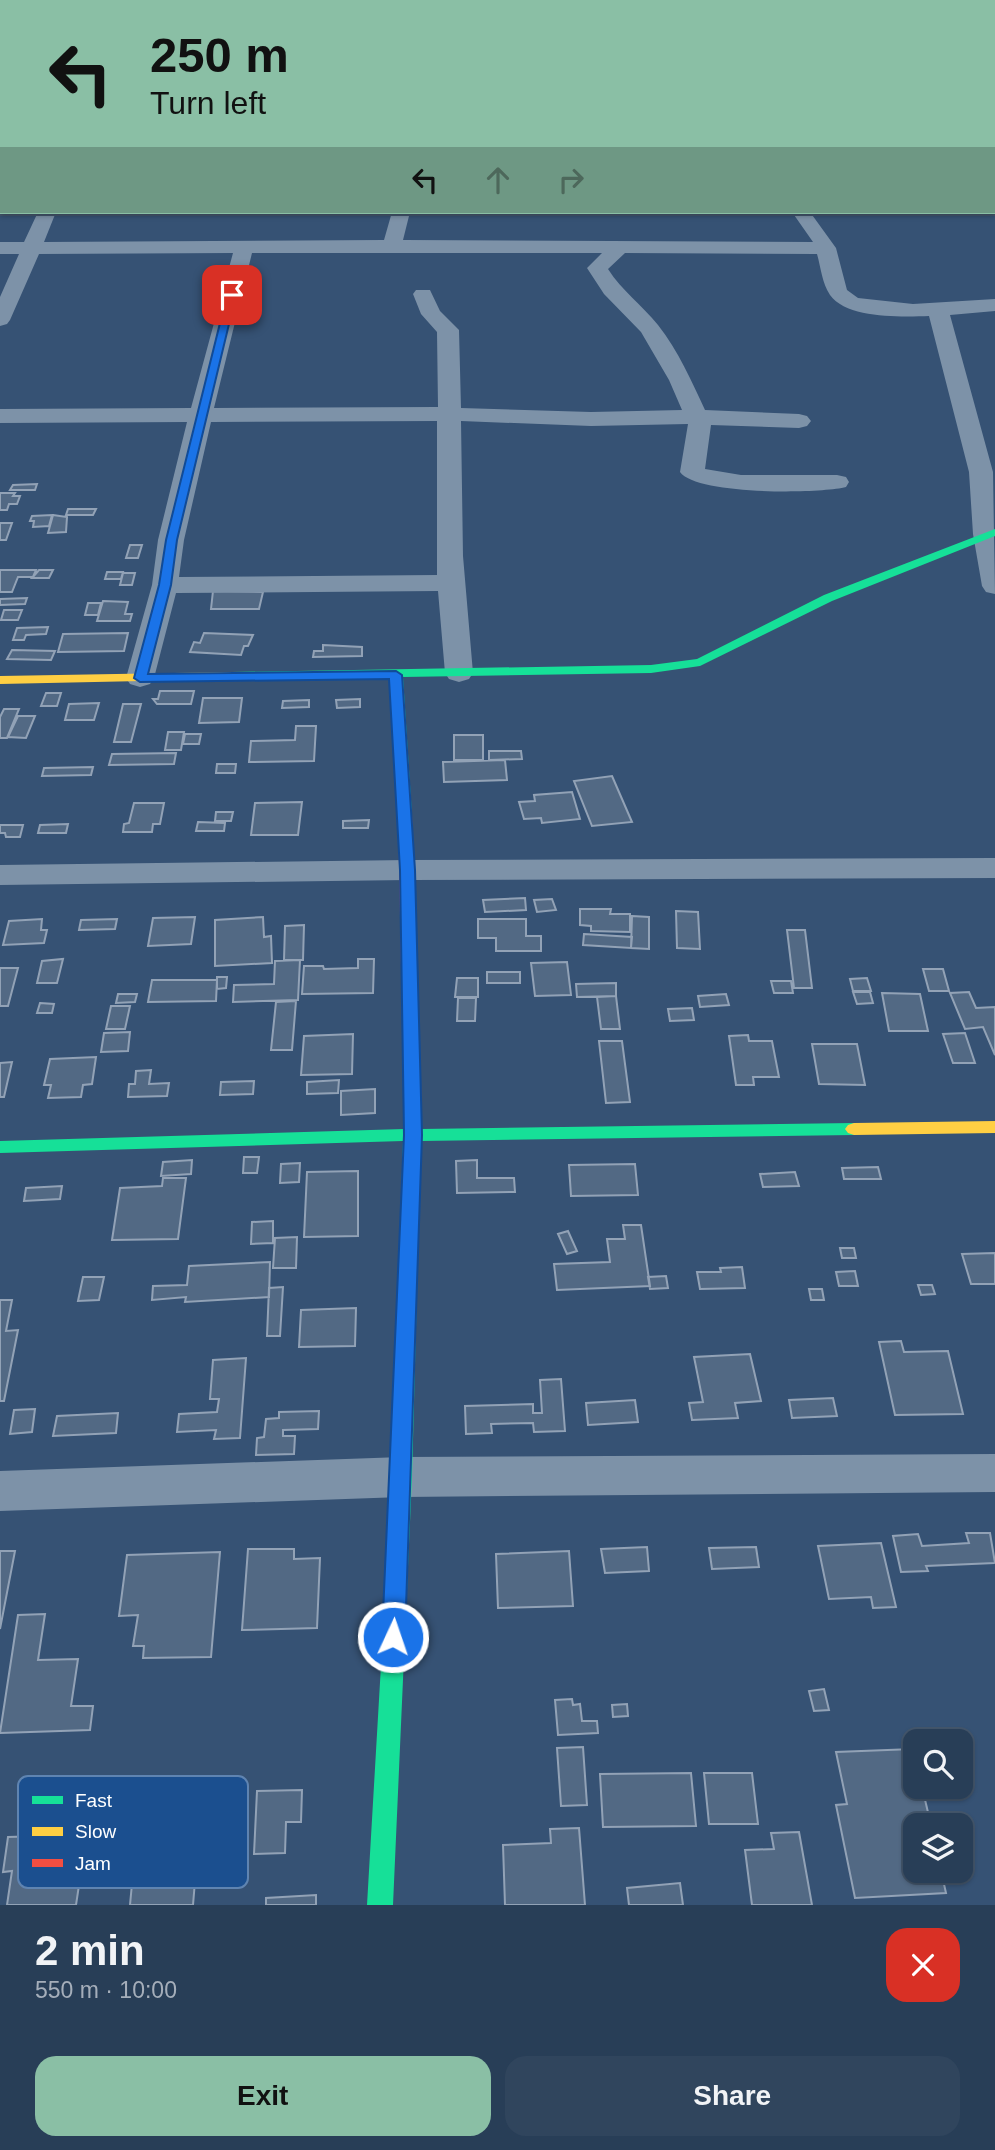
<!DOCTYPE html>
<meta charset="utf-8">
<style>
:root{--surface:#283e57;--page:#30455d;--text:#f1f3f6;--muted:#a5aeba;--line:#44576d;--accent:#8abfa5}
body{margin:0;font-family:Helvetica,sans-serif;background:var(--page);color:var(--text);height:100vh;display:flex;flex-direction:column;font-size:26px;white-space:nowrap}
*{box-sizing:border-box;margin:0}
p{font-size:23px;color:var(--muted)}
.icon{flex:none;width:38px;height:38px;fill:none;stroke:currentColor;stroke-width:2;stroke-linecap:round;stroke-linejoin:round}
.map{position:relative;height:1905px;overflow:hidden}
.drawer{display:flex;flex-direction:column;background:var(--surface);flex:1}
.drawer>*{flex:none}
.hud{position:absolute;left:0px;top:0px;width:996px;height:214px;box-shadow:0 2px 5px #0004,0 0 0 2px var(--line);background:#8abfa5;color:#111;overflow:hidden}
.fabs{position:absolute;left:903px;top:1729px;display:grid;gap:14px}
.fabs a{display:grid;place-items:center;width:70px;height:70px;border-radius:14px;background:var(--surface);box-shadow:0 2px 5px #0004,0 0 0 2px var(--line);font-size:35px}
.pin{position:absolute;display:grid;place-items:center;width:60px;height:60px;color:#fff;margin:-30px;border-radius:14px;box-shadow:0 4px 10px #0006}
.me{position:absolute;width:77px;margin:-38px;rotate:3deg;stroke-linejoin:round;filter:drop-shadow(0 0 5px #0008)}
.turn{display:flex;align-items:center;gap:24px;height:147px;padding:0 35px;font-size:32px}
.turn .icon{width:91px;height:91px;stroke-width:2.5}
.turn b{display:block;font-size:49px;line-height:60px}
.lanes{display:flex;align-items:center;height:66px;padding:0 35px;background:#0003;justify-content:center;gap:35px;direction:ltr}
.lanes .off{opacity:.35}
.round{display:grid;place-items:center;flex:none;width:74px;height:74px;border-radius:21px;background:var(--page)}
.headline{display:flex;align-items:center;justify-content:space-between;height:119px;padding:0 35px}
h1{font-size:42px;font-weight:600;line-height:52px}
.action{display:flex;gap:14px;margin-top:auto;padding:14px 35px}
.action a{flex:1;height:80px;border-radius:21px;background:var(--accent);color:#111;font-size:28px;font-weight:600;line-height:80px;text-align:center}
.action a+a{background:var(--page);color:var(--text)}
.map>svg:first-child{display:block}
</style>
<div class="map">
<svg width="995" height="1905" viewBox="0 0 995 1905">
<rect width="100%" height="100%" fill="#365274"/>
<path fill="#526984" stroke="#92a2b6" stroke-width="2" d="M37 484 35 490H10L13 485Z
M0 493H15L13 496H20L17 504H9L7 510H0Z
M68 509H96L93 515H66Z
M52 515 49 526 33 527 34 521H30L32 516Z
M53 515 67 517 66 532 48 533Z
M0 523H12L6 540H0Z
M130 545H142L138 558H126Z
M0 570H36L33 577H18L12 592H0Z
M39 570H53L49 578H32Z
M107 572H123L121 579H105Z
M123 573H135L132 585H120Z
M213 591 263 592 259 609H211Z
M27 598 25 604 0 605V599Z
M103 601 128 602 125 614H132L130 621H97Z
M88 603H101L98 615H85Z
M4 610H22L18 620H1Z
M48 627 46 634 26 635 24 640H13L17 628Z
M128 633 124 651 58 652 63 634Z
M204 633 253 635 248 646H244L241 655 190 652 194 642 200 643Z
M323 645 362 647V656L313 657 314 651H323Z
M12 650 55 651 51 660 7 659Z
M160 691H194L191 704H157L153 699H158Z
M46 693H61L57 706H41Z
M203 698H242L239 722 199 723Z
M360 699V707L337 708 336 700Z
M309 700V707L282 708 283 701Z
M99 703 94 720H65L69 704Z
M123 704H141L131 742H114Z
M4 709H19L7 738H0V717Z
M18 716H35L26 738 8 737Z
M296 726H316L314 761 249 762 251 741 295 740Z
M168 732H184L181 750H165Z
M185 734H201L199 744H183Z
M454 735H483V760H454Z
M489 751H521L522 759 489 760Z
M176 753 174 764 109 765 112 754Z
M505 760 507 780 444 782 443 762Z
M217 764H236L235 773H216Z
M93 767 91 775 42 776 44 768Z
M612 776 632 822 592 826 574 781Z
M572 792 580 819 542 823 541 818 524 819 519 802 535 801 534 795Z
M302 802 298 835H251L255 803Z
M134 803H164L160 824H153L152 832H123L124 824 129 823Z
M216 812H233L231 821H215Z
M369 820 368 828H343V821Z
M198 822 225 823 224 831H196Z
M68 824 66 833H38L40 825Z
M0 825H23L20 837H6L5 833H0Z
M525 898 526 910 485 912 483 900Z
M552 899 556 910 537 912 534 900Z
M580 909H611L610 914H630V932L591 931V926L580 925Z
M676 911 698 912 700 949 677 948Z
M632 916 649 917V949L631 948Z
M195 917 191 944 148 946 153 918Z
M263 917 264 937 271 936 272 963 215 966V920Z
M42 919 41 930H47L44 943 3 945 9 921Z
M117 919 115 929 79 930 81 920Z
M478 919H526V936H541V951H496V938H478Z
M304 925 303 960H284L285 926Z
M787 930H805L812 988H794Z
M584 934 632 937 631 948 583 945Z
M63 959 57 983H37L42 961Z
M358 959H374L373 993 302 994 304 966H323L324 969 358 968Z
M300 960 298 1000 233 1002 234 985 274 984 275 961Z
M567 962 571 995 535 996 531 963Z
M0 968H18L8 1006H0Z
M923 969H943L949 991H929Z
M487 972H520V983H487Z
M217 977H227L226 988 217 989Z
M457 978H478V997H455Z
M867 978 871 991H853L850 979Z
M152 980H217L216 1001 148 1002Z
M771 981H791L793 993H774Z
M616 983V996L577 997 576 984Z
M853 992H870L873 1003 857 1004Z
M969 992 976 1008 995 1007V1055L983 1027 965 1029 950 993Z
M882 993 920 994 928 1031H889Z
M118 994H137L135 1002 116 1003Z
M726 994 729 1005 700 1007 698 996Z
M616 996 620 1029H601L597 997Z
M458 998H476L475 1021H457Z
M296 1001 292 1050H271L276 1002Z
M40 1003 54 1004 52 1013H37Z
M111 1006H130L125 1029H106Z
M692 1008 694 1020 670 1021 668 1009Z
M130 1032 128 1051 101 1052 104 1033Z
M965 1033 975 1063H953L943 1034Z
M353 1034 352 1074 301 1075 304 1036Z
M748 1035 749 1041H772L779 1077H753L754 1085H736L729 1036Z
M599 1041H622L630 1102 606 1103Z
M812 1044H857L865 1085 819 1084Z
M96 1057 92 1084 83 1085 81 1097 48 1098 51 1085H44L50 1059Z
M12 1062 4 1097H0V1063Z
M151 1070 149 1084 169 1083 167 1096 128 1097 129 1084H135L136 1071Z
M339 1080 338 1093 307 1094V1082Z
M254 1081 253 1094 220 1095 221 1082Z
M375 1089V1113L341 1115V1091Z
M244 1157H259L257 1173H243Z
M192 1160 191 1174 161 1176 163 1162Z
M477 1160V1178H514L515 1192 457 1193 456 1161Z
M300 1163 299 1182 280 1183 281 1164Z
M635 1164 638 1195 571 1196 569 1165Z
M878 1167 881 1179H844L842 1168Z
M358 1171V1236L304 1237 307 1172Z
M795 1172 799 1186 763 1187 760 1174Z
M163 1178H186L178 1239 112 1240 120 1188 162 1186Z
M62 1186 60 1199 24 1201 26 1188Z
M273 1221V1243L251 1244 252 1222Z
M623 1225H641L650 1286 557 1290 554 1264 610 1262 607 1239H625Z
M568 1231 577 1251 567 1254 558 1234Z
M297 1237 296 1268H273L275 1238Z
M840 1248H854L856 1258H842Z
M995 1253V1284H971L962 1254Z
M270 1262 269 1297 185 1302 186 1297 152 1300 153 1286 187 1285 189 1266Z
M742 1267 745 1288 700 1289 697 1272H721L720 1268Z
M855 1271 858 1286H839L836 1272Z
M666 1276 668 1288 650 1289 648 1277Z
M83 1277H104L99 1300 78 1301Z
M918 1285H932L935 1294 921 1295Z
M283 1287 280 1336H267L269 1288Z
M809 1289H822L824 1300H811Z
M0 1300H12L6 1331 18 1330 4 1401H0Z
M356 1308 355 1346 299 1347 301 1310Z
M901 1341 904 1352 948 1351 963 1414 895 1415 879 1342Z
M750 1354 761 1401 735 1403 738 1418 692 1420 689 1403 703 1402 694 1357Z
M246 1358 240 1438 214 1439 216 1430 177 1432 179 1414 217 1412 219 1399H210L213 1360Z
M561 1379 565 1431 534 1432 533 1423 491 1424 492 1433 466 1434 465 1406 533 1404V1413H542L540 1380Z
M833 1398 837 1416 792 1418 789 1400Z
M635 1400 638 1422 588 1425 586 1403Z
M35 1409 32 1432 10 1434 14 1410Z
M319 1411 318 1429 283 1430V1436H295L294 1454 256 1455 257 1438 264 1437 266 1419 279 1418V1412Z
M118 1413 116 1433 53 1436 57 1416Z
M966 1533H990L995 1563 926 1566 928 1571 901 1572 893 1536 918 1534 922 1546 969 1543Z
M881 1543 896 1607 873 1608 871 1597 829 1599 818 1546Z
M647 1547 649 1571 605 1573 601 1549Z
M756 1547 759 1567 712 1569 709 1548Z
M248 1549H294V1559L320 1558 317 1628 242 1630Z
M0 1551H15L0 1629Z
M569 1551 573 1606 498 1608 496 1554Z
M220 1552 211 1657 143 1658 144 1646H133L138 1615 119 1616 127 1555Z
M45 1614 38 1660 78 1659 71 1706H93L90 1730 0 1733 18 1615Z
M824 1689 829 1710 814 1711 809 1691Z
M572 1699 573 1705 580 1704 582 1721H597L598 1733 558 1735 555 1700Z
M627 1704 628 1716 613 1717 612 1705Z
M583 1747 587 1805 561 1806 557 1748Z
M913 1749 915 1787H922L931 1825H915V1871H941L946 1893 855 1898 836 1805 847 1804 836 1752Z
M691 1773 696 1826 603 1827 600 1774Z
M704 1773H752L758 1824H709Z
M302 1790 301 1822H286L285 1853 254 1854 257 1791Z
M88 1826 76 1905H7L12 1871 3 1872 8 1837 44 1836 46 1827Z
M579 1828 585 1905H505L503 1845 551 1843 550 1829Z
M799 1832 812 1905H752L745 1850 774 1849 771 1833Z
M166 1839V1848L198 1845 193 1905H130L136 1841Z
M680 1883 683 1905H629L627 1888Z
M316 1895V1905H266V1898Z"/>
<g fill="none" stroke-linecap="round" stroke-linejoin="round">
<path fill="#7d92a8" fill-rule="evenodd" d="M165 0H179V2H165Z
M417 0H431V2H417Z
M738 0H752L753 2H739Z
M994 20H995V28H994Z
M0 21H2V29H0Z
M0 63H2V73H0Z
M994 104H995V114H994Z
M994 132H995V142H994Z
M994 177H995V188H994Z
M0 178H2V188H0Z
M38 212H56L44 242 384 240 392 212H410L403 240 813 242 792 212H810L836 248 847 290 858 298 913 304 995 299V311L950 315 993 472 995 594 986 592 982 586 973 534 969 472 929 316C903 317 847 319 830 295 822 283 821 268 817 254L625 253 608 269C622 291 642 305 658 325 678 350 692 382 705 410L799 414 807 416 811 421 807 426 799 428 711 425 705 469 741 475H837L846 477 849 482 846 487C819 494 696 495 680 472L688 424 591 426 461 421 463 556 473 673 469 679 459 682 449 679 445 673 438 591 176 593 154 678 150 684 140 687 130 684 126 678 152 585 158 540 187 422 0 423V409L191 408 233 253 39 254 10 320 7 324 0 326V297L19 254H0V242H24ZM252 253H602L587 268 604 294 641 332 669 380 682 410 591 412 461 408 459 330 440 311 430 290H416L413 294 421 314 437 332 438 407 214 408ZM437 421V575L179 577 184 540 211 422Z
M995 858V878L408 880 0 885V865L408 860Z
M995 1454V1492L402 1497 0 1511V1471L402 1457Z"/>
<path fill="#16e098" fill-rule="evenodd" d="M995 529V536L832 601 700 666 651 673 403 677 412 815 405 819 398 815 390 677 232 680 226 676 232 672 651 665 697 659 824 595Z
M413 1111 419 1113 421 1129 854 1123 860 1125 863 1129 860 1133 854 1135 421 1141 412 1477 393 1905H367L392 1477 403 1141 0 1153V1141L404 1129 407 1113Z"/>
<path fill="#ffcf43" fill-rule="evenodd" d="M0 119H2V123H0Z
M232 672 238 676 237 679 0 684V676Z
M995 1121V1133L854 1135 848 1133 845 1129 848 1125 854 1123Z"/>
<path fill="#f24e42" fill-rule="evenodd" d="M405 811 412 815 422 1117 419 1121H407L404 1117 398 815Z"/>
</g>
<path fill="#1a73e8" stroke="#114b97" stroke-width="2" d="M232 292 236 295 177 540 171 585 148 674 396 671 402 675 415 870 422 1135 405 1637 401 1645 393 1648 385 1645 382 1637 404 1135 400 870 389 679 140 682 134 678 159 585 166 540 227 295Z"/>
<rect x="18" y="1776" width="230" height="112" rx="10" fill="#1b4f8f" stroke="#5f84b1" stroke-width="2"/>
<rect x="32" y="1796" width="31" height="8" fill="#16e098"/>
<rect x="32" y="1827" width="31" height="9" fill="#ffcf43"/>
<rect x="32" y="1859" width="31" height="8" fill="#f24e42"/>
<g font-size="19" fill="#fff">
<text x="75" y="1807">Fast</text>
<text x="75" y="1838">Slow</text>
<text x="75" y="1870">Jam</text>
</g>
</svg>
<div class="fabs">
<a><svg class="icon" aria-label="search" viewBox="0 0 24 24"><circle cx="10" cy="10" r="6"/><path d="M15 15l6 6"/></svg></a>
<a><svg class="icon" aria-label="layers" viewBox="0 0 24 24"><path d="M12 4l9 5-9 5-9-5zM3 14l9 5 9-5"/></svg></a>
</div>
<div class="pin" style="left:232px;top:295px;background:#d93025"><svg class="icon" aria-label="arrive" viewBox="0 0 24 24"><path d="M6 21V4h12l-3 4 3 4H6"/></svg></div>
<svg class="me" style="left:393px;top:1637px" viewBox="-20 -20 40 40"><circle r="17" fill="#1a73e8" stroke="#fff" stroke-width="3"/><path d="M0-11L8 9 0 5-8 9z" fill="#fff"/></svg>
<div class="hud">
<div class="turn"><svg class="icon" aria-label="left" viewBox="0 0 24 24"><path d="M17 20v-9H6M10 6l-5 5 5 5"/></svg><div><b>250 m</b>Turn left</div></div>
<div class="lanes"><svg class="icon" aria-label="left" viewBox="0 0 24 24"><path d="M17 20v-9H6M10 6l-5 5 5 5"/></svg><svg class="icon off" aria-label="ahead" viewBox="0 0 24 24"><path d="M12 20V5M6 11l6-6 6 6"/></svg><svg class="icon off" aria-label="right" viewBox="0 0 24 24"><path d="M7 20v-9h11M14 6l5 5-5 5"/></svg></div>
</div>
</div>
<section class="drawer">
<div class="headline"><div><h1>2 min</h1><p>550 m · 10:00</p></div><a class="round" style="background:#d93025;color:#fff"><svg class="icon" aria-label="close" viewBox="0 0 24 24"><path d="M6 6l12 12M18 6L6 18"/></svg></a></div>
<div class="action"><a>Exit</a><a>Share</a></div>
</section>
